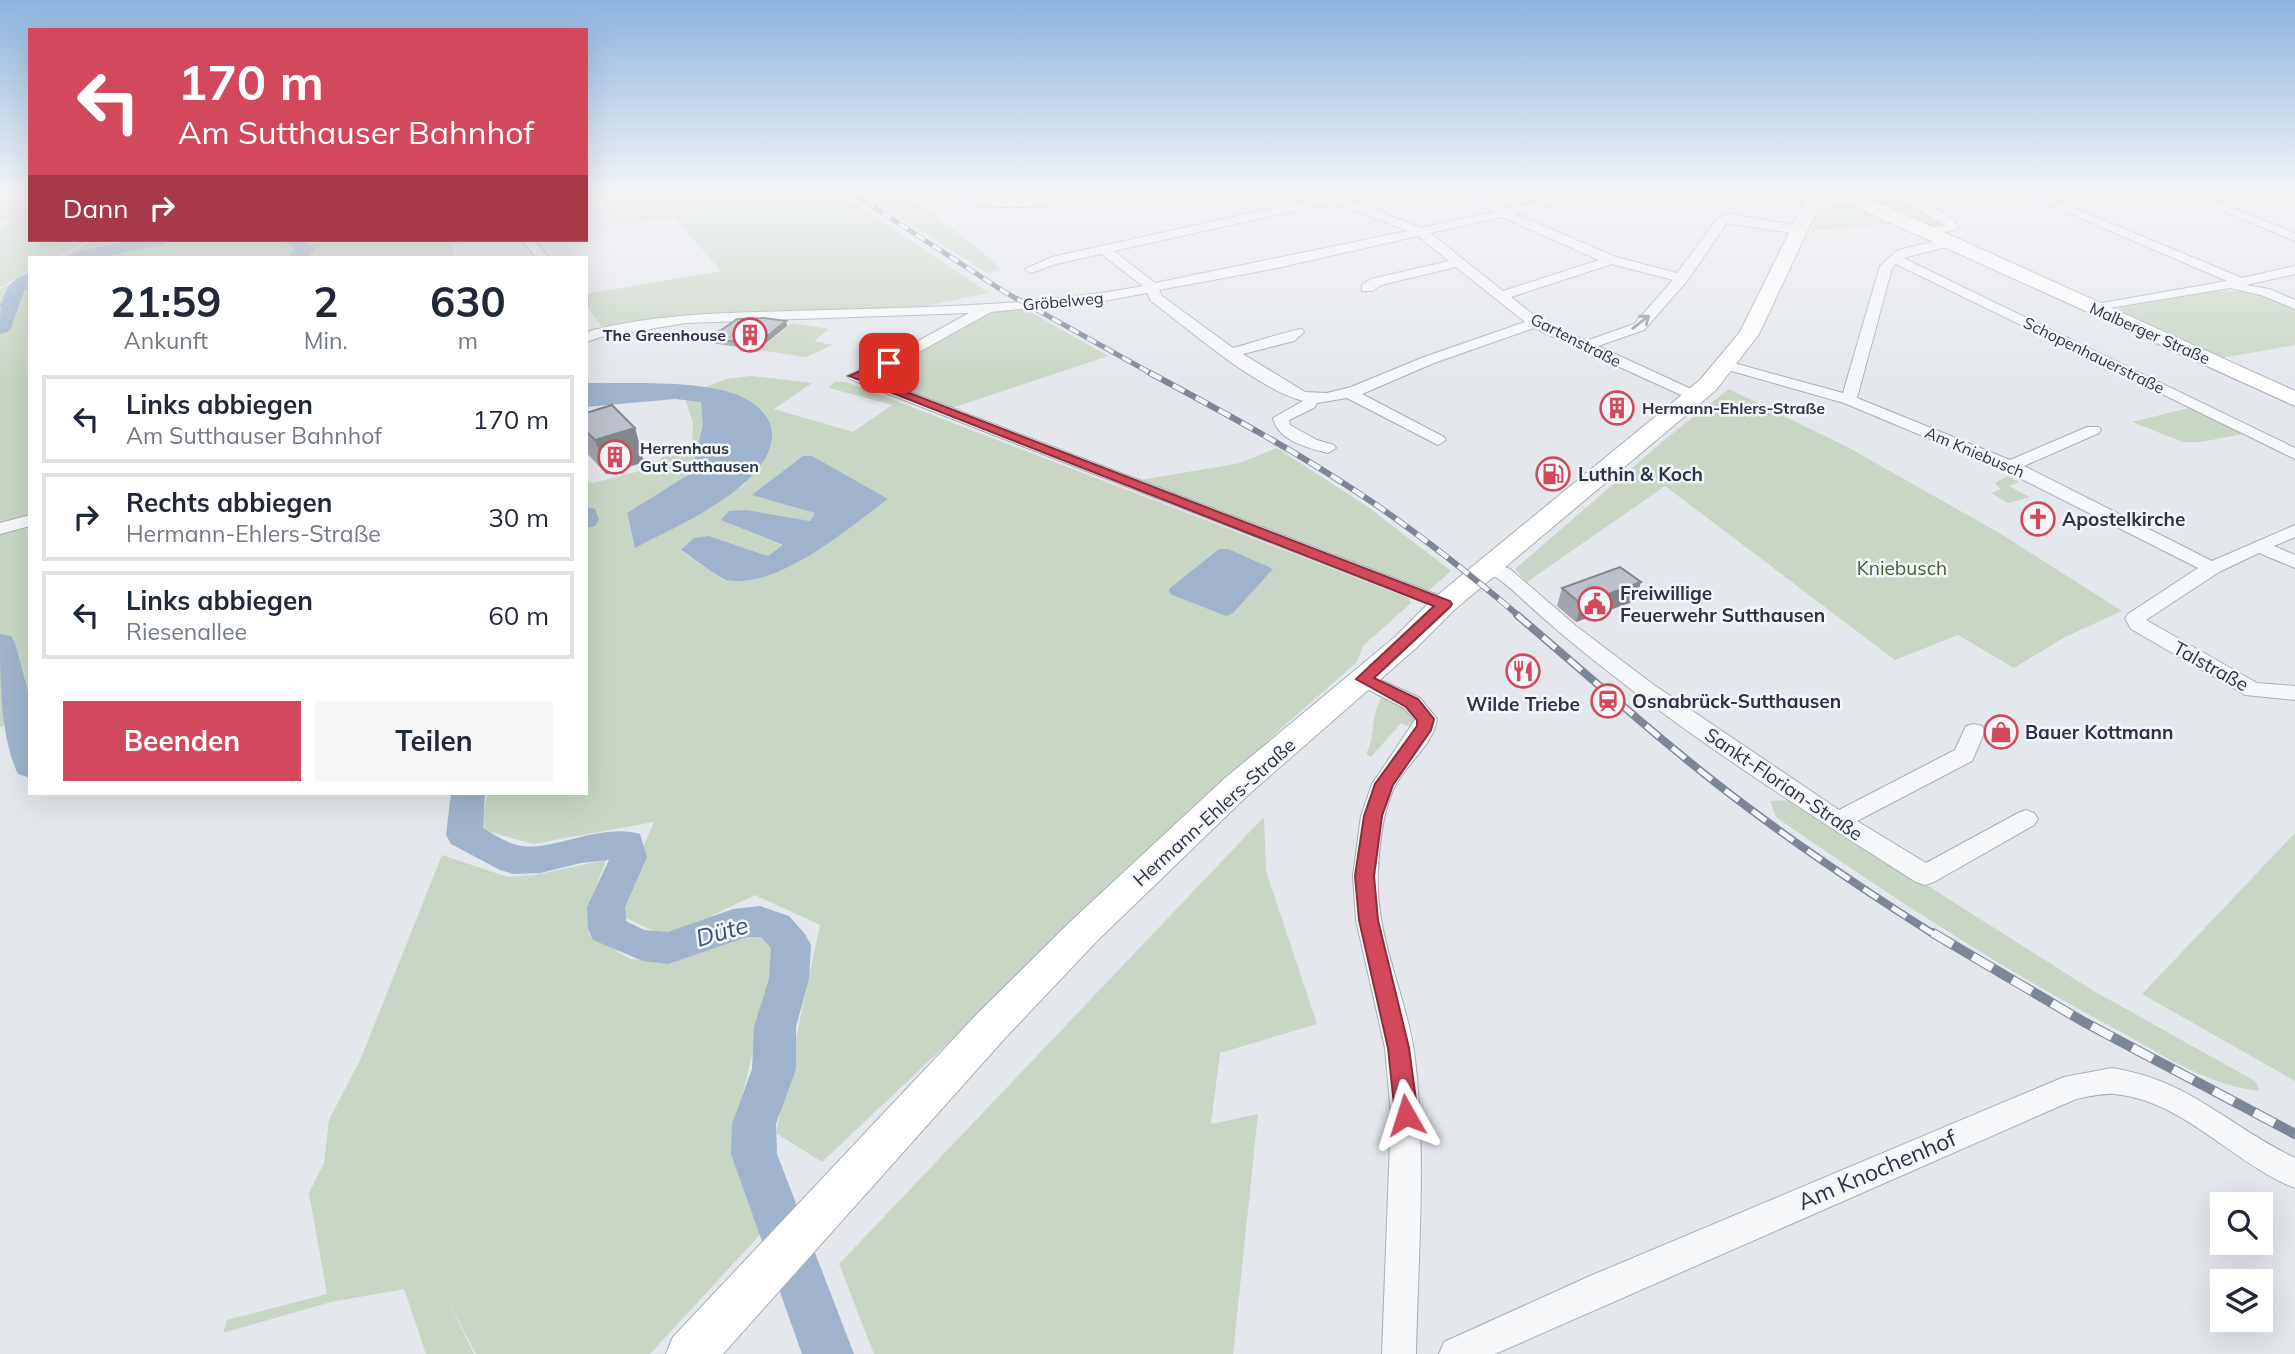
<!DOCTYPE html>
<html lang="de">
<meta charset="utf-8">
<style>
:root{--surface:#fff;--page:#f6f6f7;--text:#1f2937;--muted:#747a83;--line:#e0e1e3;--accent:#d1495b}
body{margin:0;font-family:Mulish,sans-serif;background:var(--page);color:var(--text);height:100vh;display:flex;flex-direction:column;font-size:26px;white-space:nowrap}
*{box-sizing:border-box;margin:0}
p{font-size:23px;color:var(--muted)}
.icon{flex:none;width:38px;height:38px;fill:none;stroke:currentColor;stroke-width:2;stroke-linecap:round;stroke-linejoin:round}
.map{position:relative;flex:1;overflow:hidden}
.sheet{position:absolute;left:28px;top:256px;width:560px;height:539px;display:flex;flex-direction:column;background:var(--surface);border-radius:0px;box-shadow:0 7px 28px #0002}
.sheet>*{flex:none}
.banner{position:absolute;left:28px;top:28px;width:560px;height:214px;border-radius:0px;box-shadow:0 7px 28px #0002;background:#d1495b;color:#fff;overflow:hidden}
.controls{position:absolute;left:2210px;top:1192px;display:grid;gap:14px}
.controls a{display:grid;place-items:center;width:63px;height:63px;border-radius:0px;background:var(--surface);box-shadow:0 7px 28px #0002;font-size:35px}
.pin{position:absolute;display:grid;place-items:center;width:60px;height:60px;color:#fff;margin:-30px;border-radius:14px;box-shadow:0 4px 10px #0006}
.me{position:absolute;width:77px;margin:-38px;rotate:354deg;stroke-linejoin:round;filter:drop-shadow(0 0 5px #0008)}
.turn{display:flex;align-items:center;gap:24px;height:147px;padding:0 35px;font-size:32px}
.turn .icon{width:91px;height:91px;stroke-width:2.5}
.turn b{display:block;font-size:49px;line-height:60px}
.then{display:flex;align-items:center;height:66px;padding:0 35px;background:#0003;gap:14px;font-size:26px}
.eta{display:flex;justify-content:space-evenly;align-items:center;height:119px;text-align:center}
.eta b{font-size:42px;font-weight:700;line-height:49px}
.primary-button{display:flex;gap:14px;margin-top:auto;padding:14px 35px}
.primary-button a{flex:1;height:80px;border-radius:0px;background:var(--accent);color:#fff;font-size:28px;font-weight:700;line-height:80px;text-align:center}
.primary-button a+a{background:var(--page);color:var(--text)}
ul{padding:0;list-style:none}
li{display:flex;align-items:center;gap:21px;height:88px;margin:0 14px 10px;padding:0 21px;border:4px solid var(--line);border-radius:0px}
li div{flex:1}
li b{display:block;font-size:26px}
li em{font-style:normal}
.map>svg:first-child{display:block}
</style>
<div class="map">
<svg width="2295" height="1354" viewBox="0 0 2295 1354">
<rect width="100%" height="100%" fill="#e4e7ec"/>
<path fill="#c9d6c5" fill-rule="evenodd" d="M0 191H30V240H90L57 257H30V271L0 287V229L12 223 0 221Z
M586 191H837L989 293 914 308 602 327 586 305V294L721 271 674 217 616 226 601 195 586 196Z
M858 191C868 191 881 189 891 192 919 200 980 248 1001 270L987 273Z
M1854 191H1890L1945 225 1933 228Z
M1838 205 1862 208 1897 223 1812 231 1820 210Z
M94 240H292L301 246 299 240H479L451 245 455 257H61Z
M30 274V717L0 727V289Z
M2237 291 2264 295 2295 307V345L2221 358 2119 313V308L2210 292Z
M1022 307 1108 356 952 408 867 375 983 315Z
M792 323 829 329 814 341 832 345 806 357 758 350Z
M751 376 812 383 774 409 853 432 892 405 829 388 834 382H846L1346 574 1408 598 1411 603 1363 646 1357 662 1276 733 822 1162 776 1133 820 925 755 895 667 937 615 913 654 822 533 844 480 829 488 793H586V531L591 514 586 513V481L593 483 655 467 668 449 692 443 693 423 686 402 687 399 701 401 703 425 691 473 627 513 635 548 709 508 745 484 722 392 702 388 727 379ZM746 510 809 521 816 514 815 551 755 579 723 580 681 551 709 536 768 556 784 546 722 520Z
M1729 389 1851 449 2001 534 2122 611 2065 637 2014 668 1958 635 1895 660 1665 486 1527 582 1515 569 1669 436Z
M2189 408 2243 434 2201 442H2183L2132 422Z
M1277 448 1368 507 1451 571 1428 591 1141 480 1240 463Z
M2007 476 2019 482 2009 486 2030 497 2008 503 1991 493 2001 489 1995 483Z
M1384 694 1409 706 1417 720 1414 729 1401 723 1371 757 1366 754C1377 734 1369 715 1384 694Z
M1793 800 2092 990 2255 1081 2260 1091C2207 1085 2165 1056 2119 1031 2000 968 1887 894 1776 817L1770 801Z
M1264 817 1266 871 1317 1024 1220 1053 1211 1124 1258 1114 1233 1354H874L839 1264Z
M2295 833V1081L2142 994Z
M442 855 508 877 534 875 606 860 587 912 589 934 630 959 667 962 740 935 766 937 776 954 732 1139 751 1199 767 1227 650 1354H476L448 1301 474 1354H426L404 1289 331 1302 223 1333 227 1320 327 1294 309 1193 324 1163 329 1120 361 1058Z"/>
<path fill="#9fb4cc" d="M586 383C630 384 706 379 744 398 758 405 772 418 772 434 773 486 674 527 635 548L627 513 691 473 703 425 701 402 675 399 586 407Z
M803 456H812L888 499C848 528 778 590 726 580 720 579 689 555 681 550L694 538 709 536 768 556 783 545 721 520 729 511 746 510 810 521 815 513 752 495Z
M1219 549H1228L1273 569 1233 613 1226 616 1170 594 1169 589Z"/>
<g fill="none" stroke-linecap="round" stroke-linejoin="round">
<path stroke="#9fb4cc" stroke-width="3.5" d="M0 305 10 303"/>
<path fill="#9fb4cc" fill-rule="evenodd" d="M132 240H166L164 244 104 257H69L72 253Z
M283 240H304L315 249 308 257H289L294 250Z
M30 273V288L24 291 11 328 7 332 0 334C0 307 0 281 30 273Z
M586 507 595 509 599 520 595 526 586 528Z
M0 634 11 636 15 643 30 699V778L18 774C0 736 0 677 0 634Z
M451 793H485L483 828C493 834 505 842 517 845 549 854 599 822 640 834L647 857 625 907 626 921 644 930 668 932 733 909 760 906 789 916 805 934 811 945 809 979 796 1027V1069L776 1124 777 1154 854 1354H802L731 1154 732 1124 752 1069 754 1027 769 979 771 948 761 937H747L668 964 643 961 593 940 588 929 587 907 609 860 581 863 540 873 513 874 500 870 451 844 446 835Z"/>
<defs>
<path id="street" d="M942 191C963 191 981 201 1002 200 1032 200 1060 191 1090 191 1063 211 968 214 942 191Z
M1311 191H1327L1421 228 1494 212 1475 191H1487L1505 209 1587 191H1608L1515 214 1616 257 1677 273 1719 217 1733 214 1798 226 1804 230 1798 234 1727 223 1687 281 1644 330 1598 346 1702 394 1705 397 1702 400H1692L1534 328 1434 363 1362 394 1444 437 1446 440 1438 445 1347 398 1317 403 1314 408 1289 420 1290 425 1317 440 1334 445 1336 448 1328 453C1308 448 1278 441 1273 418L1303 401C1254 387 1193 332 1151 301L1147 293 1104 301 991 312 894 366 869 376 1451 600 1454 604 1444 610 850 379 847 376 884 360 969 313 686 323 601 337 586 342V333L593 330C657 314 723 313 788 311 906 307 1026 308 1143 286L1101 254 1056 264 1031 273 1025 269 1052 257 1323 197ZM1334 202 1408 231 1155 283 1114 251ZM1502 217 1599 260 1503 291 1430 233ZM1418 236 1449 261 1371 279 1362 285V291H1372L1381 285 1456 267 1525 322 1424 357 1351 387 1327 393 1305 392 1243 354 1294 341 1304 332 1302 329C1297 328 1245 345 1233 348L1162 296 1159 290 1277 268ZM1612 264 1673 280 1634 324 1586 341 1540 320 1511 297Z
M1888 191H1902L1953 219 1958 227 1952 231 1925 235V229L1945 225Z
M2017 191H2033L2242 278 2295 266V274L2246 285 2269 289 2295 300V309L2261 295 2230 288 2091 311V305L2096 304 2227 281Z
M2174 191H2190L2295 233V241Z
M1950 238 1954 239V245L1903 258 2295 448V459L1896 264 1892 268 1857 398 2010 460 2087 427H2099L2101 430 2099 433 2024 466 2212 561 2295 525V537L2274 546 2295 555V568L2259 553 2219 572 2146 620 2257 683 2295 686V700L2245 695 2131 629 2125 618 2128 614 2198 568 2004 470 1844 403 1721 368 1719 365 1726 361 1843 393 1880 266 1898 250Z
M522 240H534L548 257H536Z
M30 515V526L0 534V523Z
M1489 561 1510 569 1576 626 1654 685 1839 810 1955 750 1966 726 1974 724 1982 726 1985 731 1972 761 1857 821 1926 863 2018 813 2026 810 2034 813 2038 819 2034 825 1934 882 1925 885 1916 882C1787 800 1657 717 1542 617 1527 604 1513 589 1497 578 1491 574 1484 573 1480 567L1482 563Z
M1364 672 1420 698 1437 719C1434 744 1406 764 1395 786 1382 812 1379 846 1378 874 1375 934 1405 993 1414 1051 1427 1151 1418 1254 1416 1354H1382L1391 1115 1385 1048 1356 920 1353 876 1361 816 1372 784 1415 720 1404 708 1357 684 1353 679 1357 674Z
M2112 1068C2190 1080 2228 1126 2295 1158V1188C2232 1163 2183 1100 2114 1094 2101 1093 2088 1097 2076 1099L1495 1354H1439L1444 1342 1590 1276 2064 1077Z"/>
<path id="secondary" d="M1810 191H1846L1886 206 2295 391V406L1825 193 1759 334 1716 390 1454 610 1415 649 1248 795 1097 941 1006 1037 723 1354H666L673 1337 978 1013 1071 921 1224 779 1395 637 1434 598 1700 380 1740 332Z"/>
</defs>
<use href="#street" stroke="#a9aeb7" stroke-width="2"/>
<use href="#secondary" stroke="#a9aeb7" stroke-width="2"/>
<use href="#street" fill="#f7f8fa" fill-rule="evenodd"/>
<use href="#secondary" fill="#fff" fill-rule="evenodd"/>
<defs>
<path id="rail-far3" d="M849 191 1003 291 1154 375"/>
<path id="rail-far2" d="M1150 373C1225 413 1301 454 1372 502 1423 537 1472 576 1519 616"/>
<path id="rail-far1" d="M1517 615C1594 680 1669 749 1750 809 1810 854 1872 895 1935 935"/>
<path id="rail" d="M1933 933 2084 1022 2295 1134"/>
</defs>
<use href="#rail-far3" stroke="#7d8696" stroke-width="5"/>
<use href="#rail-far2" stroke="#7d8696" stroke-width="6"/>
<use href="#rail-far1" stroke="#7d8696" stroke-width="8"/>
<use href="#rail" stroke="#7d8696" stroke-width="10"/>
<use href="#rail-far3" stroke="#f4f6f9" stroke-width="3.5" stroke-dasharray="10" stroke-linecap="butt"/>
<use href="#rail-far2" stroke="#f4f6f9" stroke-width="4.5" stroke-dasharray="13" stroke-linecap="butt"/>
<use href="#rail-far1" stroke="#f4f6f9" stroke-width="5" stroke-dasharray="17" stroke-linecap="butt"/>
<use href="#rail" stroke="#f4f6f9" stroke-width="8" stroke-dasharray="23" stroke-linecap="butt"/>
</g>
<path fill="#a1a5ae" d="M786 321 787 326 757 350 712 343 710 338Z
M586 413 635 428 644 462 606 474 586 452Z
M1562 588 1635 601 1576 622 1557 606Z"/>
<path fill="#83868d" d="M786 321 787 326 757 350 756 345Z
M635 428 644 462 606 474 595 440Z
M1641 582 1635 601 1576 622 1581 604Z"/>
<path fill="#bbc0ca" stroke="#83868d" stroke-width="2" d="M764 318 786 321 756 345 710 338 737 319Z
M612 405 635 428 595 440 586 431V413Z
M1620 567 1641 582 1581 604 1562 588Z"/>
<defs><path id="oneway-shaft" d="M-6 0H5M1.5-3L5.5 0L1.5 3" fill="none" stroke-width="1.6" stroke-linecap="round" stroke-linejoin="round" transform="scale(1.75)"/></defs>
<use stroke="#9196a0" href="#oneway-shaft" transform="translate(1641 322) rotate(-38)"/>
<linearGradient id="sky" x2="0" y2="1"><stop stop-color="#8bb4dd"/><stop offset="0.5" stop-color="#f3f4f6"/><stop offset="1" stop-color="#f3f4f6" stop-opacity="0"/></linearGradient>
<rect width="2295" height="380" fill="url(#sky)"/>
<path fill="#d1495b" stroke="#882f3b" stroke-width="2" d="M885 360 895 363 865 376 1450 601 1452 604 1450 607 1374 678 1418 699 1434 719 1431 730 1393 785 1382 816 1374 876 1378 920 1409 1048 1418 1115 1414 1122 1406 1125 1398 1122 1395 1115 1388 1048 1359 920 1355 876 1364 816 1375 784 1417 726V720L1406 707 1356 679 1434 606 849 376Z"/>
<defs>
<symbol id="building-ring" viewBox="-11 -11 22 22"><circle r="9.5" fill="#f4f6f9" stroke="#d1495b" stroke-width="1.5"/><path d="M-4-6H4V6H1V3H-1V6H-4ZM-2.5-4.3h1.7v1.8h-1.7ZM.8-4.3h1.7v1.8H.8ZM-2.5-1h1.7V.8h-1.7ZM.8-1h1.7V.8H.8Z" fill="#d1495b"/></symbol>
<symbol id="fuel-ring" viewBox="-11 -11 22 22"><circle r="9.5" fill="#f4f6f9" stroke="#d1495b" stroke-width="1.5"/><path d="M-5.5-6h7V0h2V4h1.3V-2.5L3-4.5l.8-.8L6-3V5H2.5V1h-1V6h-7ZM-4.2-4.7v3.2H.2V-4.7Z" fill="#d1495b"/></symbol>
<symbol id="church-ring" viewBox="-11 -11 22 22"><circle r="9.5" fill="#f4f6f9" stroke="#d1495b" stroke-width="1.5"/><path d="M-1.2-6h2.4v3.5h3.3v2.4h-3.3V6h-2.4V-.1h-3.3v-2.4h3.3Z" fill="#d1495b"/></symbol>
<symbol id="civic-ring" viewBox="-11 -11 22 22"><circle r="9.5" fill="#f4f6f9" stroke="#d1495b" stroke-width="1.5"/><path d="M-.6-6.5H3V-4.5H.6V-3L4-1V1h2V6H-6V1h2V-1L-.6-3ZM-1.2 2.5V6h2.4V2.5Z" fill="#d1495b"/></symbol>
<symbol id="restaurant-ring" viewBox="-11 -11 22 22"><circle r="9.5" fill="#f4f6f9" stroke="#d1495b" stroke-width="1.5"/><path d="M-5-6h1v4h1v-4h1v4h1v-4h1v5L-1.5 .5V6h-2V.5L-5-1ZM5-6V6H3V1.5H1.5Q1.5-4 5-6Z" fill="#d1495b"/></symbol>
<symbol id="station-ring" viewBox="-11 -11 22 22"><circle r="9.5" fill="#f4f6f9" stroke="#d1495b" stroke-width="1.5"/><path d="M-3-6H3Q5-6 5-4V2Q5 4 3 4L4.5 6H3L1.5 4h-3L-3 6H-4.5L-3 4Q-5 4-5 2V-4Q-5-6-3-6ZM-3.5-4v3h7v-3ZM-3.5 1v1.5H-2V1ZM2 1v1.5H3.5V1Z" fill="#d1495b"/></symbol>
<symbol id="shop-ring" viewBox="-11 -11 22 22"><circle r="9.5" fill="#f4f6f9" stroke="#d1495b" stroke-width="1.5"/><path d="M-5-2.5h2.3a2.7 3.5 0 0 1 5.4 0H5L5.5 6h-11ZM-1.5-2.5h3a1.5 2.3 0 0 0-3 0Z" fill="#d1495b"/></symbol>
</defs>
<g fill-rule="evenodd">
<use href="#building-ring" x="731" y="316" width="38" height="38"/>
<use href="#building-ring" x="1598" y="389" width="38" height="38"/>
<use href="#building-ring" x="596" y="438" width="38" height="38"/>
<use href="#fuel-ring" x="1534" y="455" width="38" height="38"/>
<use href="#church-ring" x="2019" y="500" width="38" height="38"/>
<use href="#civic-ring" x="1576" y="585" width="38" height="38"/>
<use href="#restaurant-ring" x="1504" y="652" width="38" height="38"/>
<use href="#station-ring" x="1589" y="682" width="38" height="38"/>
<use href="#shop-ring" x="1982" y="713" width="38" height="38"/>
</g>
<g text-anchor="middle" stroke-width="5" stroke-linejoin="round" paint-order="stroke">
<g font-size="16" fill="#2b3445" stroke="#f4f6f9">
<text transform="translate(1063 301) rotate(-5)" y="6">Gröbelweg</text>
<text transform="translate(2150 333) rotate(24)" y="6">Malberger Straße</text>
<text transform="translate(1576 340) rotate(27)" y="6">Gartenstraße</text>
<text transform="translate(2094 355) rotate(26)" y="6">Schopenhauerstraße</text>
<text transform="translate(1975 452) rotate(23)" y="6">Am Kniebusch</text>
</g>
<g font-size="16" font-weight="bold" fill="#2b3445" stroke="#f4f6f9" text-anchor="start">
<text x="726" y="341" text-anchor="end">The Greenhouse</text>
<text x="1642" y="414">Hermann-Ehlers-Straße</text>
<text x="640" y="454">Herrenhaus<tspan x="640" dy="18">Gut Sutthausen</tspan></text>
</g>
<g font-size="19" font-weight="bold" fill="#2b3445" stroke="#f4f6f9" text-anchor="start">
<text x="1578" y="481">Luthin &amp; Koch</text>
<text x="2062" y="526">Apostelkirche</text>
<text x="1620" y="600">Freiwillige<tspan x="1620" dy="22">Feuerwehr Sutthausen</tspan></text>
<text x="1632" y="708">Osnabrück-Sutthausen</text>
<text x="1523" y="711" text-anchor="middle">Wilde Triebe</text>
<text x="2025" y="739">Bauer Kottmann</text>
</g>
<g font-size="19" fill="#3f6138" stroke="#f4f6f9">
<text x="1902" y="575">Kniebusch</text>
</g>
<g font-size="19" fill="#2b3445" stroke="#f4f6f9">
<text transform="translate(2211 666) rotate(29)" y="7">Talstraße</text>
<text transform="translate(1784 784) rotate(34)" y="7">Sankt-Florian-Straße</text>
<text transform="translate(1214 812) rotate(-42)" y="7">Hermann-Ehlers-Straße</text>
</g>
<g font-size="23" fill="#2b3445" stroke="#f4f6f9">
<text transform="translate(1877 1170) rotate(-23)" y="8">Am Knochenhof</text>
</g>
<g font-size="24" font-style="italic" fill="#34527a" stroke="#f4f6f9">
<text transform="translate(722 932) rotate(-16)" y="8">Düte</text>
</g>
</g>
</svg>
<div class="controls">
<a><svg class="icon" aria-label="search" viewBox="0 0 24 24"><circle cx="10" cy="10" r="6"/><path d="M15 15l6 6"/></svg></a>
<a><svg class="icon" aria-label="layers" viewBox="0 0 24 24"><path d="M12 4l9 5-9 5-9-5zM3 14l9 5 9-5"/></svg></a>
</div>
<div class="pin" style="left:889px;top:363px;background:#d93025"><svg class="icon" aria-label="arrive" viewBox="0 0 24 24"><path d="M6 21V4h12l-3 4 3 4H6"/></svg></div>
<svg class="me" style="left:1406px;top:1115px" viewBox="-20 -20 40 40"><path d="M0-17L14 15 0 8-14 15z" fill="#d1495b" stroke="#fff" stroke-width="4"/></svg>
<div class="banner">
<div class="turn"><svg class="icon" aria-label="left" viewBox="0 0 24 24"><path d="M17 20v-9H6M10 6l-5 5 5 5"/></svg><div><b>170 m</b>Am Sutthauser Bahnhof</div></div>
<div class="then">Dann<svg class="icon" aria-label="right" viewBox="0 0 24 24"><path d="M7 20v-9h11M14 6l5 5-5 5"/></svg></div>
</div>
<section class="sheet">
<div class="eta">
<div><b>21:59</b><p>Ankunft</p></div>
<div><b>2</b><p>Min.</p></div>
<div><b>630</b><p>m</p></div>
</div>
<ul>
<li><svg class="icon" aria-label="left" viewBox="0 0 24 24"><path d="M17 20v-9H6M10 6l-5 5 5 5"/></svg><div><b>Links abbiegen</b><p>Am Sutthauser Bahnhof</p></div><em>170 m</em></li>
<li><svg class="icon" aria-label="right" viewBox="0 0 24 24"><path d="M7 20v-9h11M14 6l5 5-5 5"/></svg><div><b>Rechts abbiegen</b><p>Hermann-Ehlers-Straße</p></div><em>30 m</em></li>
<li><svg class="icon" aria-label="left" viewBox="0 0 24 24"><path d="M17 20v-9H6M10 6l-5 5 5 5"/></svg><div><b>Links abbiegen</b><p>Riesenallee</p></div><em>60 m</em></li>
</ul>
<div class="primary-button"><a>Beenden</a><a>Teilen</a></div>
</section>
</div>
